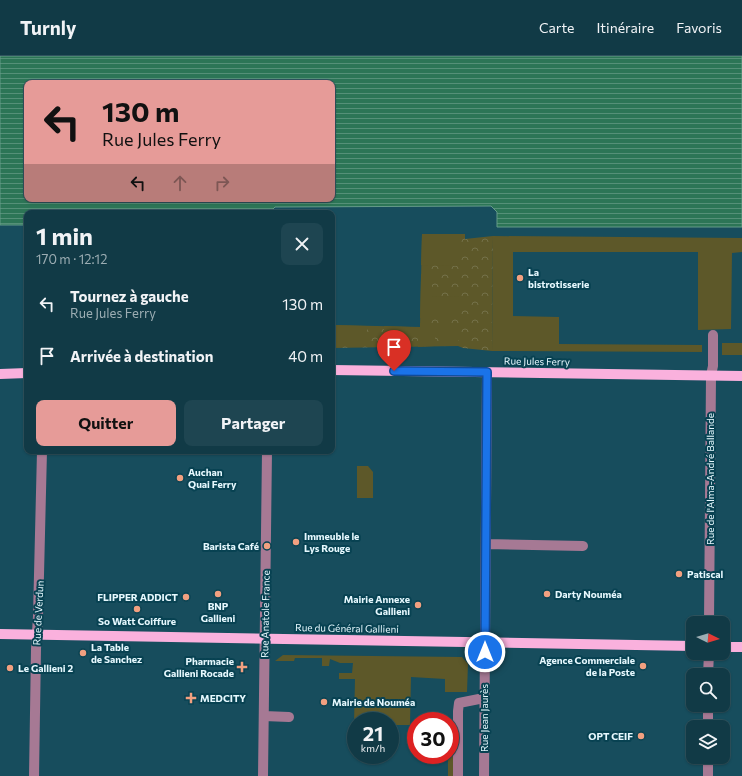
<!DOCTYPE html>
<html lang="fr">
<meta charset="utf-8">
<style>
:root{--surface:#113a46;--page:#1e4551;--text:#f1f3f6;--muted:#9cadb3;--line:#30545f;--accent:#e69b98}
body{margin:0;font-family:Commissioner,sans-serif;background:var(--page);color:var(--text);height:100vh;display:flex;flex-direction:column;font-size:15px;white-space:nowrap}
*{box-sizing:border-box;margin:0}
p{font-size:13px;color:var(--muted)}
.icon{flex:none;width:22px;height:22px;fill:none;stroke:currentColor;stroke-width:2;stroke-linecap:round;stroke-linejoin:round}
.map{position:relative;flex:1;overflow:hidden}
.sheet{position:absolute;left:24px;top:154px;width:311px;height:244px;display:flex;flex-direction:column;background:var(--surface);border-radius:8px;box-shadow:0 1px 3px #0004,0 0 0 1px var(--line)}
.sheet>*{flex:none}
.banner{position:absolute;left:24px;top:24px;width:311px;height:122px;border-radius:8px;box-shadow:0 1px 3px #0004,0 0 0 1px var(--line);background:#e69b98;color:#111;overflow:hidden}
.needle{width:26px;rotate:95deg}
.fabs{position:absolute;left:686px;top:560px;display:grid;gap:8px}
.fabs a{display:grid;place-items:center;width:44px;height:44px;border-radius:8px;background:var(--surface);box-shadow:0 1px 3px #0004,0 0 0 1px var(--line);font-size:20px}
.speed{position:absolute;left:347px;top:656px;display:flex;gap:8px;font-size:20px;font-weight:700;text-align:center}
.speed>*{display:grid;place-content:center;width:52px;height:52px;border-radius:50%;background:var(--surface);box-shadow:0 1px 3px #0004,0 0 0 1px var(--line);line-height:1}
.speed small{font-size:10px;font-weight:400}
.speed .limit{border:6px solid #d22;background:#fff;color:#111}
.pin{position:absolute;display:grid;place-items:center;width:34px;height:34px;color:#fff;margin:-41px -17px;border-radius:50% 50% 50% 0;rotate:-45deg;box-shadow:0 0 4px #0007}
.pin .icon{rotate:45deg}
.me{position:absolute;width:44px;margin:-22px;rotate:0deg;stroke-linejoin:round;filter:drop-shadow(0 0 3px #0008)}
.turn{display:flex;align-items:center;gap:14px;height:84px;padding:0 12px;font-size:18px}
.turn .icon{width:52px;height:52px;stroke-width:2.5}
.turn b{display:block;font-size:28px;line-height:34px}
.lanes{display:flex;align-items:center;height:38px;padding:0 12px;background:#0003;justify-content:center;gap:20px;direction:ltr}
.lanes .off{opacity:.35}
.round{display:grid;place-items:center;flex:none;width:42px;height:42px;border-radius:8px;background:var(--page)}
.summary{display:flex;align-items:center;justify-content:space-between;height:68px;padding:0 12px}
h1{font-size:24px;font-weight:700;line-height:30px}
.button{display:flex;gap:8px;margin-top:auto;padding:8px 12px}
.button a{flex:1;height:46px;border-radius:8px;background:var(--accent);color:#111;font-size:16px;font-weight:700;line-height:46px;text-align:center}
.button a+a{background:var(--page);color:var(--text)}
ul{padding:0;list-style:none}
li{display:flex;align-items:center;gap:12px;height:52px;padding:0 12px}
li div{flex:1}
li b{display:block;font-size:15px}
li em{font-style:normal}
header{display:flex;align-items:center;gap:24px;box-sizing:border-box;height:56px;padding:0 20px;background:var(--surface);border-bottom:1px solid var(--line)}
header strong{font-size:19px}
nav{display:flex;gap:22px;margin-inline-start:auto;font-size:14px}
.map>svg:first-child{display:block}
</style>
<header>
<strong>Turnly</strong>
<nav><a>Carte</a><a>Itinéraire</a><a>Favoris</a></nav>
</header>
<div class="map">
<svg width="742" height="720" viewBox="0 0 742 720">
<defs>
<pattern id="forest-crowns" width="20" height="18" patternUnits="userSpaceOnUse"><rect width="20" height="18" fill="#5d5829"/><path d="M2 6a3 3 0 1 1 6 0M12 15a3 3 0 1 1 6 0" fill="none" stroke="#747149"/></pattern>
<pattern id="water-rules" width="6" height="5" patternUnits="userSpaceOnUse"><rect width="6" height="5" fill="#2c7556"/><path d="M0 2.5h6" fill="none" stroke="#559078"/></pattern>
</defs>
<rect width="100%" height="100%" fill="#174d5d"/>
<path fill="url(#forest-crowns)" d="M422 178H465V183L493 180 492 295 463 292 458 290 332 292V269L420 271Z"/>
<path fill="#5d5829" d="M422 178H460V210L421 209Z
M493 180 742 182V196L732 197 731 273 698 274V196H513V260L559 261V288L702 289V296L492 295Z
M421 218H432V240L459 241V262H420Z
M420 267H435V290L418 291V271H420Z
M440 267H458V290H440Z
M332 269 367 270V287H332Z
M384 270 411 271V285H395V288L383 287Z
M722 287H742V299H722Z
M357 410H368L373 416V442H357Z
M283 599 462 601 468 608 467 636H445V623L411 621 410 669H390V665H356V668H354L355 623H339V617H352L353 607H340L330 603 329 610H322V602H295L294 605H275Z
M450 669H455V720H448V699H450Z"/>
<path fill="url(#water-rules)" stroke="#649c88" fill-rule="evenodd" d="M0 0H742V171H497V156L491 150 275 151 269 157H27V169H0ZM27 27H332V143H27Z"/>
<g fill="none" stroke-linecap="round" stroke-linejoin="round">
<path stroke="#a67994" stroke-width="10" d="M486 488 583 490
M709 567 711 319 713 310V279
M708 619 709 597
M264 660 289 661
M708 671V649
M34 720 36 593 38 560 42 395
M263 720 267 395
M458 720V655L459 647 484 642
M484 720 487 316
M708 720V701"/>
<path stroke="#fab1dd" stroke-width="10" d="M332 314 742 320
M0 318 27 317
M0 578 693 590
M723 591H742"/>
</g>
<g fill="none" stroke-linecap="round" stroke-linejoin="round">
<defs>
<path id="route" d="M394 315 487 316 485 596"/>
</defs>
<use href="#route" stroke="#114b97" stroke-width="10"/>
<use href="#route" stroke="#1a73e8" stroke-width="7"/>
</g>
<g fill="#f2a080" stroke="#084252" stroke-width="1.5">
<circle cx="520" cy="222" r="4"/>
<circle cx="180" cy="422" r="4"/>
<circle cx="296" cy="486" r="4"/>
<circle cx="267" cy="490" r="4"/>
<circle cx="679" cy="518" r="4"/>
<circle cx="218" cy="538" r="4"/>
<circle cx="547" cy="538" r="4"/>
<circle cx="186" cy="541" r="4"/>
<circle cx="418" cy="549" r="4"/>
<circle cx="137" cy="553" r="4"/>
<circle cx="83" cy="597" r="4"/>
<circle cx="643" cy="610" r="4"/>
<path d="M240 605h4v4h4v4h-4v4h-4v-4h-4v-4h4z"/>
<circle cx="10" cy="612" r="4"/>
<path d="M189 636h4v4h4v4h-4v4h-4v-4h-4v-4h4z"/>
<circle cx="324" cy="646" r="4"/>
<circle cx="641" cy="680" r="4"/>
</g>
<g text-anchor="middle" stroke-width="4" stroke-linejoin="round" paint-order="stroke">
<g font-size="10" font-weight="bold" fill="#e6f8fe" stroke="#084252" text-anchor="start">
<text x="528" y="220">La<tspan x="528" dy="12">bistrotisserie</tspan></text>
<text x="188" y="420">Auchan<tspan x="188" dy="12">Quai Ferry</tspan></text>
<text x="304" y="484">Immeuble le<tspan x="304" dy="12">Lys Rouge</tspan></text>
<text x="259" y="494" text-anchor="end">Barista Café</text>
<text x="687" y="522">Patiscal</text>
<text x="555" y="542">Darty Nouméa</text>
<text x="178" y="545" text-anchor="end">FLIPPER ADDICT</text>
<text x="410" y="547" text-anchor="end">Mairie Annexe<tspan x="410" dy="12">Gallieni</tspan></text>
<text x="218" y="554" text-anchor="middle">BNP<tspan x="218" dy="12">Gallieni</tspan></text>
<text x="137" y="569" text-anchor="middle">So Watt Coiffure</text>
<text x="91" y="595">La Table<tspan x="91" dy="12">de Sanchez</tspan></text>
<text x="635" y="608" text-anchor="end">Agence Commerciale<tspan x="635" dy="12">de la Poste</tspan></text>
<text x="234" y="609" text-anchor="end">Pharmacie<tspan x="234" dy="12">Gallieni Rocade</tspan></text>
<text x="18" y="616">Le Gallieni 2</text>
<text x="200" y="646">MEDCITY</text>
<text x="332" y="650">Mairie de Nouméa</text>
<text x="633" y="684" text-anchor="end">OPT CEIF</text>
</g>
<g font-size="10" fill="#e6f8fe" stroke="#084252">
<text transform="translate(537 305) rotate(1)" y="4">Rue Jules Ferry</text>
<text transform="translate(710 423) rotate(-90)" y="4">Rue de l'Alma-André Ballande</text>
<text transform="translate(38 557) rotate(-87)" y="4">Rue de Verdun</text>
<text transform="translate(265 558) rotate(-89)" y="4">Rue Anatole France</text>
<text transform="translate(347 572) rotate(1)" y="4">Rue du Général Gallieni</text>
<text transform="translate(484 662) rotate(-90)" y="4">Rue Jean Jaurès</text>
</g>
</g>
</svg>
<div class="fabs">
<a><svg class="needle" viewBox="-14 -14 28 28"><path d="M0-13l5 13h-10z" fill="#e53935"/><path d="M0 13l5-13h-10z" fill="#9cadb3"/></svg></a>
<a><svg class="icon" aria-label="search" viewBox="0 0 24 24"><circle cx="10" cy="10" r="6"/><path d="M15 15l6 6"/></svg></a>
<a><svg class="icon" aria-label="layers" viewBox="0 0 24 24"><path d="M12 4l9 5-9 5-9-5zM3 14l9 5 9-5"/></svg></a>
</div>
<div class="speed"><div>21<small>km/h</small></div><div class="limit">30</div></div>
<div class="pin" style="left:394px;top:315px;background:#d93025"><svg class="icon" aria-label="arrive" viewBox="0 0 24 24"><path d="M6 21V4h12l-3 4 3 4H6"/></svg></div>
<svg class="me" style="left:485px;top:596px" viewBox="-20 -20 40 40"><circle r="17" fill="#1a73e8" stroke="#fff" stroke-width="3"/><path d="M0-11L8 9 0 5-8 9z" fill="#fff"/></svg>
<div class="banner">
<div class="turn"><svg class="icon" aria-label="left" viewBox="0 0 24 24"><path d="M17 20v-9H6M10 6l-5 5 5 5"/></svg><div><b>130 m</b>Rue Jules Ferry</div></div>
<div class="lanes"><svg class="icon" aria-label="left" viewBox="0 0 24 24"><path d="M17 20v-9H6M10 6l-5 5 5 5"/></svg><svg class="icon off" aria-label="ahead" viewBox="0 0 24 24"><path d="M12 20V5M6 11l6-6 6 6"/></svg><svg class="icon off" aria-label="right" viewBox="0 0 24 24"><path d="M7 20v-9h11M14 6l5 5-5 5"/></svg></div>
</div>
<section class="sheet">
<div class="summary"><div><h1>1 min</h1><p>170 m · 12:12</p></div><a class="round"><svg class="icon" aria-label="close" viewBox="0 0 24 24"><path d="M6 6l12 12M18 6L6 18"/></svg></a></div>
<ul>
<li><svg class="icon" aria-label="left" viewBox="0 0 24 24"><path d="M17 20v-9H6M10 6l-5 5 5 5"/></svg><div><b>Tournez à gauche</b><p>Rue Jules Ferry</p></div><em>130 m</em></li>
<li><svg class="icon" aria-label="arrive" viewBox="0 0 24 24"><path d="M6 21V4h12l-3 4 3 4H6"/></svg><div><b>Arrivée à destination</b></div><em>40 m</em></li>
</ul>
<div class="button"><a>Quitter</a><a>Partager</a></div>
</section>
</div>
